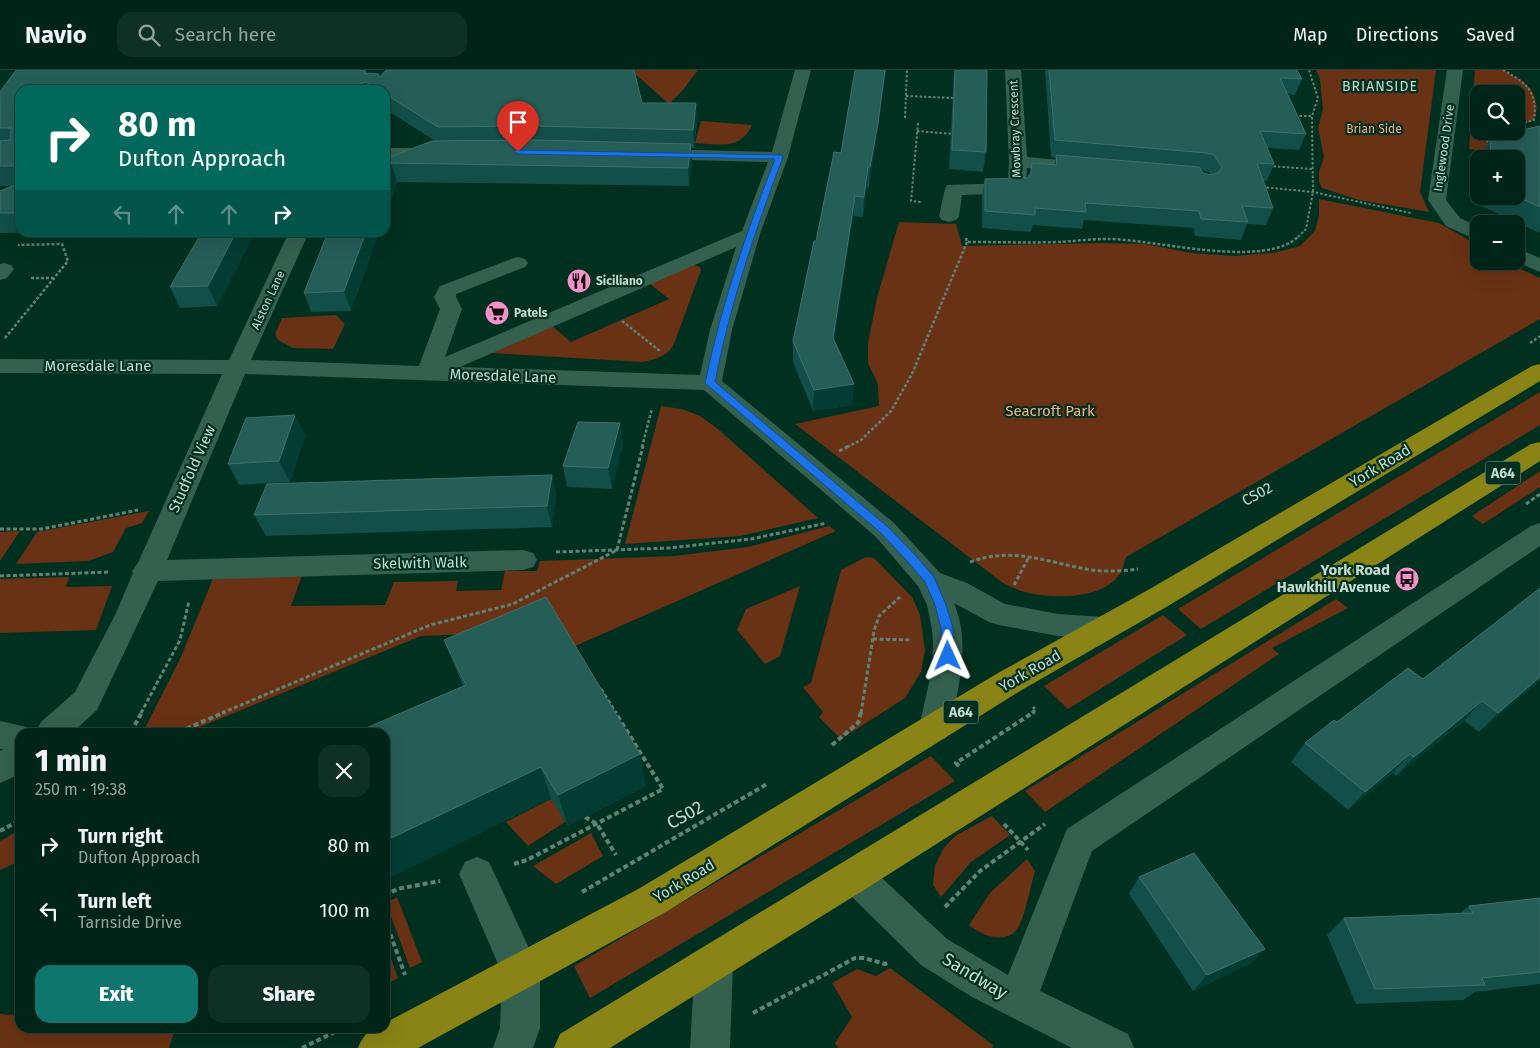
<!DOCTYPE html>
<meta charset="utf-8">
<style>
:root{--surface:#002418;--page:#0e3025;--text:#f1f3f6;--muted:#95a4a2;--line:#224137;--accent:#0f766e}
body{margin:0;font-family:"Fira Sans",sans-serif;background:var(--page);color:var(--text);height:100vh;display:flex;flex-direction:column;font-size:19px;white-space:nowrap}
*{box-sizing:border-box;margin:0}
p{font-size:16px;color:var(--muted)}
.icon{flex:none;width:28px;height:28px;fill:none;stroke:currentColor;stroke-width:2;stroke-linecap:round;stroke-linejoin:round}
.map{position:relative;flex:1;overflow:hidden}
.sheet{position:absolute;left:15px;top:658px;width:375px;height:305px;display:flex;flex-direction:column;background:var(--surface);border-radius:15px;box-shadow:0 5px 20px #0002,0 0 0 1px var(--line)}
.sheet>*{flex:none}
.hud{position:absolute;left:15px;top:15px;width:375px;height:152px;border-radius:15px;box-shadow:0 5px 20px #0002,0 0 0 1px var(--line);background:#00695c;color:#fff;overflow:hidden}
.fabs{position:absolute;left:1470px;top:15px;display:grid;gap:10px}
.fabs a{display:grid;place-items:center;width:55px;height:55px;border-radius:10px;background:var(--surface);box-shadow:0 5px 20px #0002,0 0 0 1px var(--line);font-size:25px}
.pin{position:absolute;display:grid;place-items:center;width:42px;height:42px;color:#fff;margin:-51px -21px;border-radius:50% 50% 50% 0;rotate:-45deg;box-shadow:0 0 5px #0007}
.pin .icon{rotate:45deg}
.me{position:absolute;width:55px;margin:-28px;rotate:359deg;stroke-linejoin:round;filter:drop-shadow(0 0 4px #0008)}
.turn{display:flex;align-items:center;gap:18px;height:105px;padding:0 20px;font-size:22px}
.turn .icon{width:65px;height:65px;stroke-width:2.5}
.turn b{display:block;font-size:35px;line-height:42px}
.lanes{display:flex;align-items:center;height:48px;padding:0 20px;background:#0003;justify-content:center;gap:25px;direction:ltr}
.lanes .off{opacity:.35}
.round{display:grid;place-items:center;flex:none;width:52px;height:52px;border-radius:15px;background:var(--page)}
.summary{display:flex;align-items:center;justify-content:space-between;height:85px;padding:0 20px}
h1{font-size:30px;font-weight:800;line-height:38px}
.primary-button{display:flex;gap:10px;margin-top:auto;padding:10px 20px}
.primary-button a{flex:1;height:58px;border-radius:15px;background:var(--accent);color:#fff;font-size:20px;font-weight:800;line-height:58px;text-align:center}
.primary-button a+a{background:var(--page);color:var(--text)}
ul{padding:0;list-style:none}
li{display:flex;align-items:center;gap:15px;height:65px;padding:0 20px}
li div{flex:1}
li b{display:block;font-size:19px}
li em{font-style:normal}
header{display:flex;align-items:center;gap:30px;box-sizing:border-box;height:70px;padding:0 25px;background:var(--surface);border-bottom:1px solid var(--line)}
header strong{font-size:24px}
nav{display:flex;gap:28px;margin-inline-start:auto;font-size:18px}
.search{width:350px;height:45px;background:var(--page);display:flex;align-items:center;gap:12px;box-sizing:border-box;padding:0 18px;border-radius:15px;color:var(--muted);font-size:19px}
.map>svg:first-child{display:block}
</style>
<header>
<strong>Navio</strong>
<div class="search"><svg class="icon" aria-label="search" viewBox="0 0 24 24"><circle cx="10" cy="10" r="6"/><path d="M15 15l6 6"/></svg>Search here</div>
<nav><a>Map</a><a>Directions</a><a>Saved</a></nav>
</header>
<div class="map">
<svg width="1540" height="978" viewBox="0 0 1540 978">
<rect width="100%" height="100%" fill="#003020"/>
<path fill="#6a3215" d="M635 0H698L682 21 669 34 633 2Z
M1316 0H1436L1420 122 1429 142 1359 130 1322 118 1319 112V102L1324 87 1318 58 1323 39 1320 9Z
M1475 0H1503L1522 11 1531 19 1535 28 1537 37 1534 50 1516 55V24H1479V61H1487L1488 82 1469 79Z
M701 51 752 55C740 81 719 74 695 73Z
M1319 129 1439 153 1479 176V191H1504L1540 208V249L1126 487C1124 493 1123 500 1119 505 1102 530 1051 529 1025 522 1017 520 1010 516 1003 513L795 354 879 336 878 314 868 293V273L877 228 899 152 956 154 962 176 1102 173 1145 174 1191 183 1234 186 1273 183 1300 176 1315 161 1319 145Z
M694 195 700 197 701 200 674 274C667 287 656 289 642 292L492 283 552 256 571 272 669 229 649 213Z
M336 245 345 254 333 279 293 278 278 270 275 264 282 248Z
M1540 322V355L1201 559 1178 539Z
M661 336 682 339 700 346 718 359 818 448 740 466 625 474Z
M1540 401V417L1483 454 1472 446Z
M149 441 142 453 126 458 113 482 88 491 16 494 37 462Z
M829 456 836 461 566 580 555 561 421 566 195 659 193 662H143L181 587 214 506 302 505 291 536 385 535 394 512 458 511 456 521 501 520 505 501H537L540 491 674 486 748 477Z
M20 461 0 491V462Z
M866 487 874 488 912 527 920 545 925 580 921 602 905 628 841 669 819 647 823 642 803 617 811 613 841 500Z
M69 507 66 517 112 516 96 560 0 563V509Z
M800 516 780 586 765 594 737 560 746 539Z
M1336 529 1348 538 1272 578 1279 584 1045 742 1025 721Z
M1163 545 1187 565 1068 639 1044 616Z
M931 686 955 711 590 928 574 896Z
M553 728 565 752 528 776 506 752Z
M992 746 1010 765 971 792 941 827 933 815 935 796 943 779 955 766Z
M20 760V791L0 800V771Z
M591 763 603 786 556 814 533 796Z
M1027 789 1035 801C1030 818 1027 838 1020 854 1010 876 983 867 969 855L990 823Z
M397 827 422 892 410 898 386 833Z
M385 872 398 908 385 915Z
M890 898 993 975 992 978H838L835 973 852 947 832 913 857 899 876 906Z
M0 944 20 946V958H114V960L120 958H175L169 978H0Z"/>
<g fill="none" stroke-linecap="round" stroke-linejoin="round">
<path stroke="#5f8375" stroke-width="2" stroke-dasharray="2.5 2" stroke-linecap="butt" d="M1503 0C1526 12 1538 22 1534 50L1516 55
M906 26 955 28
M1295 46H1312
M905 48 907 0
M918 53 911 131 922 132
M917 61 954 64
M1487 61 1488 76
M1269 96 1312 99
M1262 117 1313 122 1411 143
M1298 167 1306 159 1313 122 1312 46 1318 28 1309 0"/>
<path stroke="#5f8375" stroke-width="2.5" stroke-dasharray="3 2" stroke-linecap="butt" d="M966 168 967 172C998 172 1028 173 1059 172 1075 171 1092 169 1108 169 1154 169 1265 200 1299 166
M31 208H54
M622 251 660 281
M5 268 68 191 62 174 18 175
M1530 273 1540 266
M642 377 652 338
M847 377 861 370 891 341 912 304 967 172"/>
<path stroke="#5f8375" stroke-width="3" stroke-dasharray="4 2.5" stroke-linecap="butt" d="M839 381 849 376
M1526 434 1540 424
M0 459H42L138 440
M556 482 669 478 751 469 827 453
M970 492C1014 476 1048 493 1092 500 1107 502 1123 501 1138 499
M0 506 109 502
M1014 515 1029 487
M873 569 912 570
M601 619 616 643
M141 643 180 570 189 531
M222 643 430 555 513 534 617 480 643 376
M861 643 874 561 879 546 900 527
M1032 643 1036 640 1033 637"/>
<path stroke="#5f8375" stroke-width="4" stroke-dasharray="5 3" stroke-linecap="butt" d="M131 662 142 642
M179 662 225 642
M832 675 858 653 861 642
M959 696 956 693 1034 642
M585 747 597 754 616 785
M1004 754 1028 780
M0 761 20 750
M514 794 527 790 663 719 615 642
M582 822 767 714
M385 826 397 819 440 811
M945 837 980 801 1045 754
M385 849 405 905
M753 943 855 888H864L885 894 889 892
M302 978 343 958"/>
<path fill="#34614f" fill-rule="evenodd" d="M795 0H811L788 87 760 164 732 260 722 311 894 453 940 503 967 513 1005 534 1058 544 1104 547 1114 551 1119 559 1114 567 1104 571 1058 566 999 555 989 552 954 533C967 565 963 597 956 630 954 643 952 655 946 668L935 672 924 668 919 658 932 599 933 573 932 559 927 535 918 516 876 467 704 320 245 304 167 490 523 480 533 483 537 490 533 497 523 500 158 511 97 640 73 662H36L41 652 75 622 115 545 133 503 132 501 138 493 222 304 0 303V289L229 290 289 162H309L251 290 419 296 440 239 434 227 440 216 511 189 518 187 525 189 528 193 525 197 456 224V227L462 239 445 287 742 161 768 92 654 89 648 88 645 84 648 80 654 79 772 82ZM736 177 710 260 700 305 460 297Z
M1005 0H1021L1027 87 1092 93 1098 94 1101 98 1098 102 1092 103 1027 98 1026 119 1024 123 962 125 959 146 956 150 949 152 942 150 939 146 945 119 947 115 1008 113 1009 92Z
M1447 0H1463L1446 130 1460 148 1479 157V171L1446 156 1428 130Z
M385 78H438L444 79 447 83 444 87 438 88H385Z
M1516 178 1540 188V202L1515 191Z
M4 193 11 195 14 199 7 208 0 210V194Z
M1540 453V476L1092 781 1040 921 1128 964 1134 978H1072L972 927 921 895 843 818 837 806 843 794 855 789 867 794 947 869 1008 905 1067 759 1531 456Z
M0 651 31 658 33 662H20V704L0 713V681L4 679H0Z
M477 787 489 792 540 902V958L533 978H493L500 958 502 903 459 804 465 792Z
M714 874 727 880 733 893 730 978H690L695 893 701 880Z"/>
<path fill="#8a8416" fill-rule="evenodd" d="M1540 294V311L1168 536 1020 621 666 842 418 978H358C364 964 369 958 385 958V953L640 818 998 603 1148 520 1532 296Z
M1540 372V391L867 818 610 978H554L560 964 1531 374Z"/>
</g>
<path fill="#124f48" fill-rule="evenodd" d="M16 0H366L367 3 378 4 380 7 386 0H634L642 33H696L697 52 694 78H691L692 92 689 116 397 112 385 145V89L432 71H435L385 39V20H20V162H72L0 163V121L13 116H0V22Z
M855 0H886L876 72 869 117H867L863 147 853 146 834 272 853 335 813 341 793 292V271L816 171 841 83Z
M954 0H987L986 82 983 102 949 99Z
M1045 0H1297L1302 9 1295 25 1288 24 1306 64 1299 80 1268 78 1274 94 1267 111H1264L1273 138 1266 155 1247 154 1241 170 1195 166 1193 158 1084 150 1082 159 1033 155 1031 162 982 158V126L985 109 1027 108 1029 105 1032 93 1054 95 1056 88 1051 87ZM1201 100 1209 102 1210 105 1203 103Z
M1540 56V163L1477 134 1479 112V126H1516V89H1481V86L1491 67Z
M202 162H255L217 236 180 238 170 217Z
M328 162H379L351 241 311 242 304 223Z
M295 345 305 366 290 412 239 415 228 394Z
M620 353 623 374 612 419 567 417 563 396Z
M552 405 556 426 552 457 266 466 254 445Z
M1540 518V610L1479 662 1464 651 1396 706 1393 703 1348 740 1291 692 1305 673 1337 652 1423 609Z
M444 570 646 716 568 756 551 728 385 810V662L463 616Z
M1139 807 1265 879 1250 894 1193 921 1129 824Z
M1540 828V914L1475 922 1463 930 1356 934 1327 865 1344 848 1460 843 1469 836Z"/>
<path fill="#033c32" d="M885 0V9L876 72 869 117 870 97Z
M366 12 369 20H340Z
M696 33 697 52 694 78 693 60Z
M691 74 692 92 689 116 688 98Z
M391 93 397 112 385 145V111Z
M868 97 867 117 863 147 864 127Z
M855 126 853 146 832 289 833 268Z
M236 162H255L217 236 208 216Z
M366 162H379L351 241 344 221Z
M854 314 853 335 813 341 814 320Z
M295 345 305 366 290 412 279 391Z
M620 353 623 374 612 419 608 398Z
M552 405 556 426 552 457 547 436Z
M1540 607V610L1479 662 1498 643Z
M1482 631 1464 651 1396 706 1414 687Z
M640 684 646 716 568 756 558 725Z
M1410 684 1393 703 1348 740 1365 722Z
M541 697 551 728 385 810V771Z
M1265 879 1250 894 1193 921 1207 905Z"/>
<path fill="#255e57" stroke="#3e716a" d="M16 0H365L364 3 378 4 380 7 386 0H634L642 33H696L693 60 533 56 438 57 385 24V20H379L366 12 340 20H20V96H0V71L10 70 11 58H0V22Z
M855 0H885L878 53 870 97H868L864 127 855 126 833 268 854 314 814 320 793 271 814 171H816L834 82 841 83Z
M955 0H987L986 82 952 80Z
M1049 0H1297L1302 9 1280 8 1306 64 1260 61 1274 94 1257 93 1273 138 1242 136 1248 152 1201 149 1199 141 1085 133 1086 142 1035 138V145L985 141V109L1027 108 1031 103 1032 93 1057 95 1056 85 1199 97 1203 103 1211 105 1218 103 1222 97 1214 85 1207 83 1055 70Z
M1540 56V137L1515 126H1516V89H1490L1491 67Z
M533 70 691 74 688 98 391 93 385 111V89L432 71Z
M20 113V143H0V121Z
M202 162H236L208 216 170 217Z
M328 162H366L344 221 304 223Z
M295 345 279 391 228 394 246 348Z
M578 352 620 353 608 398 563 396Z
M552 405 547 436 254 445 267 414Z
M1540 518V607L1498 643 1482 631 1414 687 1410 684 1365 722 1305 673 1334 650 1337 652 1408 598 1423 609Z
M546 527 640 684 558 725 541 697 385 771V662H357L466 615 444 570Z
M1194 783 1265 879 1207 905 1139 807Z
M1540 828V902L1482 908 1485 915 1375 919 1344 848 1473 843 1469 836Z"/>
<path fill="#1a73e8" stroke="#114b97" d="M515 80 782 85 783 87C755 161 730 234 715 312L889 458 916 486 934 507 946 535 953 558 954 586 952 590H943L941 586V558L935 535 925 512 908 492 881 463 705 313C721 236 746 163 775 89L518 84 514 82Z"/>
<defs>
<symbol id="restaurant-disc" viewBox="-11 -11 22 22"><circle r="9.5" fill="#f890ca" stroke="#003020"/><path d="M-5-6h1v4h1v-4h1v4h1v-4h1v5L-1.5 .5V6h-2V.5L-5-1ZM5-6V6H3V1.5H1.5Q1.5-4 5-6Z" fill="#111"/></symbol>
<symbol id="supermarket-disc" viewBox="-11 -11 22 22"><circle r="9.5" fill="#f890ca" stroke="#003020"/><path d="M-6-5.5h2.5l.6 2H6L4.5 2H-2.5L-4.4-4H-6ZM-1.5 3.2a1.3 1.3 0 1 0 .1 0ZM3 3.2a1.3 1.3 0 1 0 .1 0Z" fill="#111"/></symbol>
<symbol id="bus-disc" viewBox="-11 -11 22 22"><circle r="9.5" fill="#f890ca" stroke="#003020"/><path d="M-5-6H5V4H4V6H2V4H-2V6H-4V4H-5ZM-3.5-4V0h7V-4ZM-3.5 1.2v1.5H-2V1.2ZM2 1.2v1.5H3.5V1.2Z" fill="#111"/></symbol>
</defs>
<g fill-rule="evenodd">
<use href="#restaurant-disc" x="565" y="197" width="28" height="28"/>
<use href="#supermarket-disc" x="483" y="229" width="28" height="28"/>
<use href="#bus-disc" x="1393" y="495" width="28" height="28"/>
</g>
<g text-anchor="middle" stroke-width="4.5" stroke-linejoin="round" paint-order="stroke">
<g font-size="12" fill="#c4dbd0" stroke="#003020">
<text transform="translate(1015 59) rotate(-92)" y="4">Mowbray Crescent</text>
<text transform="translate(1444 78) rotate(-82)" y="4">Inglewood Drive</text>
<text transform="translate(268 230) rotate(-65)" y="4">Alston Lane</text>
</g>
<g font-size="12" fill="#fca880" stroke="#003020">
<text x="1374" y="63">Brian Side</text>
</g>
<g font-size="12" font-weight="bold" fill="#c4dbd0" stroke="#003020" text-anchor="start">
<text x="596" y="215">Siciliano</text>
<text x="514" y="247">Patels</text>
</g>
<g font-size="14" letter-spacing="1" fill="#c4dbd0" stroke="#003020">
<text x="1380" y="21">BRIANSIDE</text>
</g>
<g fill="#003020" stroke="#89a89b" stroke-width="1">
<rect x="1485.5" y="391.5" width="35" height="23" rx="4"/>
<rect x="943.5" y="630.5" width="35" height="23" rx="4"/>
</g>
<g font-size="14" font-weight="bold" fill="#c4dbd0">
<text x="1503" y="408">A64</text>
<text x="961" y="647">A64</text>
</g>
<g font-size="15" fill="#c4dbd0" stroke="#003020">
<text x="98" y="301">Moresdale Lane</text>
<text transform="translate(503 306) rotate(2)" y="5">Moresdale Lane</text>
<text transform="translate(1380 396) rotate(-31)" y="5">York Road</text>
<text transform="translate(192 399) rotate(-66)" y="5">Studfold View</text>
<text transform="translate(1257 424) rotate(-29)" y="5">CS02</text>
<text transform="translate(420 493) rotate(-1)" y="5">Skelwith Walk</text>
<text transform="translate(1030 601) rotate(-30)" y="5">York Road</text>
<text transform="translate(684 811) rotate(-31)" y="5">York Road</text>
</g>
<g font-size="15" fill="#fca880" stroke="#003020">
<text x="1050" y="346">Seacroft Park</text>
</g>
<g font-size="15" font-weight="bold" fill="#c4dbd0" stroke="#003020" text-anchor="end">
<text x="1390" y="505">York Road<tspan x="1390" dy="17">Hawkhill Avenue</tspan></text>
</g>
<g font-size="18" fill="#c4dbd0" stroke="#003020">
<text transform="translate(685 745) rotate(-30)" y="6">CS02</text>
<text transform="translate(975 906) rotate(31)" y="6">Sandway</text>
</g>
</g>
</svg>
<div class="fabs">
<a><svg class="icon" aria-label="search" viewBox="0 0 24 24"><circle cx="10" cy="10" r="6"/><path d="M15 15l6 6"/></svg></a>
<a>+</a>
<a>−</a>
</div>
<div class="pin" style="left:518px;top:82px;background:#d93025"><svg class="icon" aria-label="arrive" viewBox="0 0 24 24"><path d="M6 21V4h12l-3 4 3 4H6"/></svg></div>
<svg class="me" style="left:948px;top:586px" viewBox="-20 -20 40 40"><path d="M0-17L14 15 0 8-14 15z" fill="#1a73e8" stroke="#fff" stroke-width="4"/></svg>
<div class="hud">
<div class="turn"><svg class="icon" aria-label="right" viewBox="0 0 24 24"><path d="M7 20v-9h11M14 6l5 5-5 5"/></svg><div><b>80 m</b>Dufton Approach</div></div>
<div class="lanes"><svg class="icon off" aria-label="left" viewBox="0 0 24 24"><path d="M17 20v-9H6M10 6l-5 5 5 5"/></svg><svg class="icon off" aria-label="ahead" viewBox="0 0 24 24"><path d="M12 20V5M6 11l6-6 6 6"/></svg><svg class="icon off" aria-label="ahead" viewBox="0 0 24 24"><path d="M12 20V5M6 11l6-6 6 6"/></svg><svg class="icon" aria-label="right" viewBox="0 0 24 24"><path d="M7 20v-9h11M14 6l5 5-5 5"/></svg></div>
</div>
<section class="sheet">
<div class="summary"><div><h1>1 min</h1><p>250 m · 19:38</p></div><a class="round"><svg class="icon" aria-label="close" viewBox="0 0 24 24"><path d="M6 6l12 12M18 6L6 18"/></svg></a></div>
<ul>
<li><svg class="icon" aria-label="right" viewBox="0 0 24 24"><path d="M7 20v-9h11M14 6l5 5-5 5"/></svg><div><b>Turn right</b><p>Dufton Approach</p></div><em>80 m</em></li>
<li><svg class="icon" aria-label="left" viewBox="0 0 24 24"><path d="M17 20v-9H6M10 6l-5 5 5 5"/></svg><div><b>Turn left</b><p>Tarnside Drive</p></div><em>100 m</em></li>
</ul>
<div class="primary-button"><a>Exit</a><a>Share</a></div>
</section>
</div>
